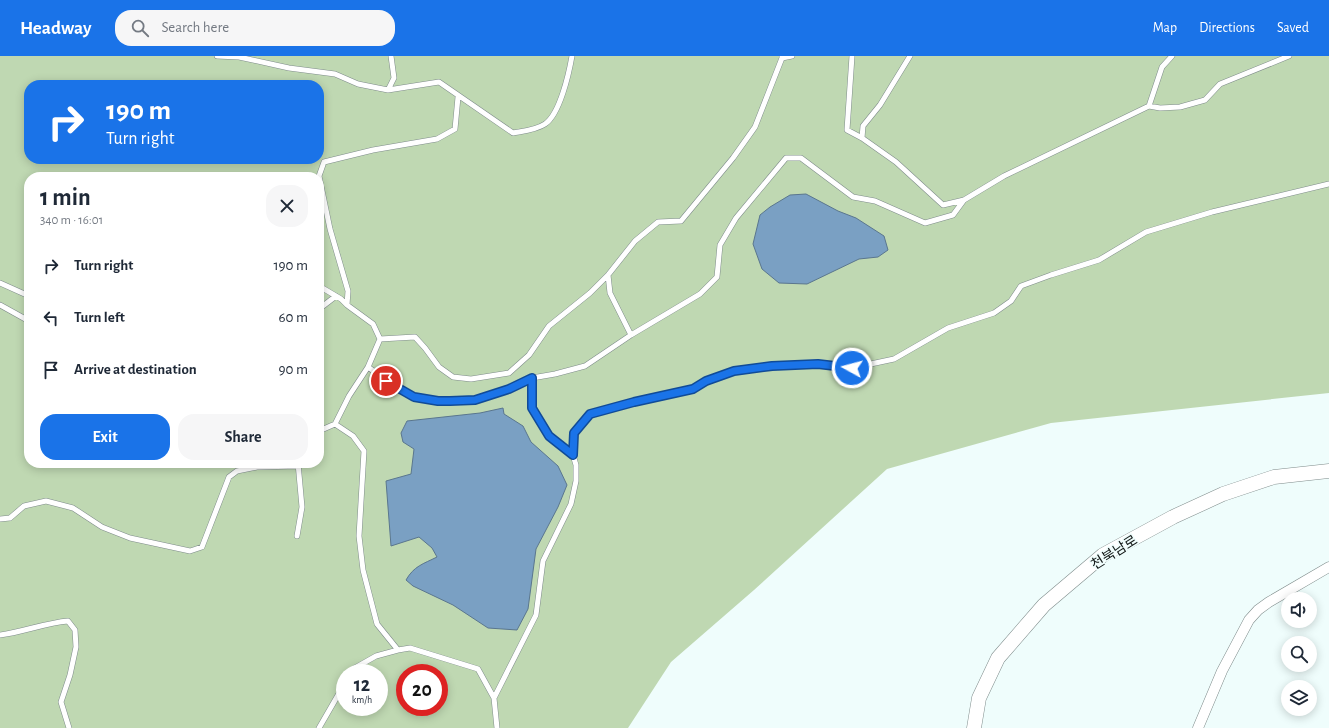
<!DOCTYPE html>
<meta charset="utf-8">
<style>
:root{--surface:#fff;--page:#f6f6f7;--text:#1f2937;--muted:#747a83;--accent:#1a73e8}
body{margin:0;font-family:"Alegreya Sans","Noto Sans KR",sans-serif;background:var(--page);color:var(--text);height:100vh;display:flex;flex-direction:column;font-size:15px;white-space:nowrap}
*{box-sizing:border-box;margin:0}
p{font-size:13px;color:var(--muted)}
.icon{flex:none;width:22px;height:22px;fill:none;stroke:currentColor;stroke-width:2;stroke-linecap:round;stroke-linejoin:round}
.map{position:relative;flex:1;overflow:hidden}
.sheet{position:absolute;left:24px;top:116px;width:300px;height:296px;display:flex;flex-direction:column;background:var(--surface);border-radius:16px;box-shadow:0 2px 10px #0003}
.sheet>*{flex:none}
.top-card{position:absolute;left:24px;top:24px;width:300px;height:84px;border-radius:16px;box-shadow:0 2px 10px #0003;background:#1a73e8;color:#fff;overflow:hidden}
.buttons{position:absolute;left:1281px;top:536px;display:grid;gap:8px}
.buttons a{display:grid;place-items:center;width:36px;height:36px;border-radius:50%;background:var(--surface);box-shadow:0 2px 10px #0003;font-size:20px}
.speed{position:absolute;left:336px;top:608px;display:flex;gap:8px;font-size:20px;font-weight:700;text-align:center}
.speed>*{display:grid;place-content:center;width:52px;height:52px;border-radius:50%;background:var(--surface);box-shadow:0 2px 10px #0003;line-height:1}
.speed small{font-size:10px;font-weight:400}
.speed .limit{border:6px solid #d22;background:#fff;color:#111}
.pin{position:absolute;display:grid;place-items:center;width:34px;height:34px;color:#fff;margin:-17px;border:2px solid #fff;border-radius:50%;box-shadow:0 1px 4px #0007}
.me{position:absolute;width:44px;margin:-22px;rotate:277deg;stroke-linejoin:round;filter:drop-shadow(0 0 3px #0008)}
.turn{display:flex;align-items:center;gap:14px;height:84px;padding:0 16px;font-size:18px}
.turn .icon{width:52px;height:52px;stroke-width:2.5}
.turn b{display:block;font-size:28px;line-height:34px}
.round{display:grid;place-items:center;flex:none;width:42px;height:42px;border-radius:16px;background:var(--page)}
.summary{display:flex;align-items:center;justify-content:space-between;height:68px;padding:0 16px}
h1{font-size:24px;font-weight:700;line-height:30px}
.button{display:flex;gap:8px;margin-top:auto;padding:8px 16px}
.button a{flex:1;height:46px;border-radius:16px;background:var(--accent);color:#fff;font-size:16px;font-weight:700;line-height:46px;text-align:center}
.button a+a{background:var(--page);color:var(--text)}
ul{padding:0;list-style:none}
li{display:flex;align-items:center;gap:12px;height:52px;padding:0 16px}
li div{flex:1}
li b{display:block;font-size:15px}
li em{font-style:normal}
header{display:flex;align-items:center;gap:24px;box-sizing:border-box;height:56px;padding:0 20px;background:var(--accent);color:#fff}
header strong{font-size:19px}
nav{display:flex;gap:22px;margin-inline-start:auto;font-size:14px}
.search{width:280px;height:36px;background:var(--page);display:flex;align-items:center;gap:10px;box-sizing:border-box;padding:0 14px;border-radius:16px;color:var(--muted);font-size:15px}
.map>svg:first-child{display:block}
</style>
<header>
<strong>Headway</strong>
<div class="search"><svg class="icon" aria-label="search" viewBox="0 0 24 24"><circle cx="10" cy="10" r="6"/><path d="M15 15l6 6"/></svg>Search here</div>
<nav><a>Map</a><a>Directions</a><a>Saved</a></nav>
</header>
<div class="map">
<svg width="1329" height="672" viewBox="0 0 1329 672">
<rect width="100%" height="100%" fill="#effdfc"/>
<path fill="#bfd8b2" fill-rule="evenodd" d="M0 0H1329V337L1051 367 887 413 754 534 671 606 628 672H0ZM29 29H319V103H29ZM29 121H319V407H29ZM345 617H379V651H345ZM405 617H439V651H405Z"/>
<path fill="#7aa0c3" stroke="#5a768e" d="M806 138 838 155 856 162 884 180 888 194 878 201 859 203 807 228 779 227 762 213 753 188 760 159 770 151 790 139Z
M503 352 504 358 523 370 531 386 558 410 567 429 558 451 536 493 528 553 517 574 488 572 453 549 413 530 406 524C414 510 423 508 437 501L432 492 419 481 391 490 386 425 411 418 414 393 403 386 401 377 407 365 480 357Z"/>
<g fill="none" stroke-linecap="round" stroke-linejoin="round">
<defs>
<path id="service" d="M217 0 239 1 289 12 335 18 358 28 388 34 394 22 391 0
M782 0V2L792 0
M852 0 847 74 862 82
M910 0 880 49 863 70 862 82 896 106 943 149 964 144 1004 120 1149 50 1160 52 1180 51 1205 44 1220 28 1289 0
M388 34 439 26 513 77C524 75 536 74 545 68 560 58 569 17 572 0
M1149 50 1162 11 1172 0
M0 227 29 240
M319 230 341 243 347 249
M0 249 29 265
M319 253 336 240
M631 279 610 237 608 219 635 185 658 166 681 165 733 102 755 71 782 2
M380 283 373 268 347 249 348 235 330 173 319 120 324 106 373 94 437 83 455 73 458 41
M532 322C514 330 495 341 475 344 462 347 426 346 414 341 397 335 382 321 368 311L380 283 415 281 425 292 439 311 453 321 471 323 509 317 529 299 549 270 590 237 608 219
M335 368 353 380 364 395 359 480 363 514 377 568 398 594 410 592 478 613 494 642
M319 375 335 368 349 340 368 311
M573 399 549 380 532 352V322L555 318 585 310 631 279 700 238 717 221 720 189 736 162 786 102H801L853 141 875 145 925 167 953 159 964 144
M0 463 10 462 24 450 46 445 73 452 102 471 130 482 190 495 202 491 229 421 237 415 257 411 298 410
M297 480 302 451 298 407
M0 579C23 576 45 567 68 565L75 574 76 591 70 619 61 646 69 672
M351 617 353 613 376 600 398 594
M319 672 345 627
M497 672 494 642 536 559 543 505 571 448 576 425V409L573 399 574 377 590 358 634 346 693 333 706 325 734 315 772 310 818 308 852 312 894 303 948 272 994 257 1011 245 1021 230 1051 219 1099 204 1146 176 1212 156 1329 128"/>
<path id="minor" d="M1198 672 1222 615 1249 564 1258 554 1269 546 1329 511"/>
<path id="secondary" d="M974 672 979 642 998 602 1044 549 1103 499 1173 461 1223 438 1274 421 1329 415"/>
</defs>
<use href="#service" stroke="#7f8c8b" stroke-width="6"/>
<use href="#minor" stroke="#7f8c8b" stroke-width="11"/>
<use href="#secondary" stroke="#7f8c8b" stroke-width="15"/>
<use href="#service" stroke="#fff" stroke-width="5"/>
<use href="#minor" stroke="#fff" stroke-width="10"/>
<use href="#secondary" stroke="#fff" stroke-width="14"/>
</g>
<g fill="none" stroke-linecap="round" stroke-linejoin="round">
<defs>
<path id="route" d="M386 325 414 341 438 345H450L475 344 509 333 532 322V352L549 380 573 399 574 377 590 358 634 346 693 333 706 325 734 315 772 310 818 308 852 312"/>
</defs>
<use href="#route" stroke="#114b97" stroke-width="10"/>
<use href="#route" stroke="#1a73e8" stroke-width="7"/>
</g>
<g text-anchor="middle" stroke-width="3" stroke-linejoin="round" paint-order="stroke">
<g font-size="14" fill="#101514" stroke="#effdfc">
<text transform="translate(1114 496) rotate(-32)" y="5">천북남로</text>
</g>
</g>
</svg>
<div class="buttons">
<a><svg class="icon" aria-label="sound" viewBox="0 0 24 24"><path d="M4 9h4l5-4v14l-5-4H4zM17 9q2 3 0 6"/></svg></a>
<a><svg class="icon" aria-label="search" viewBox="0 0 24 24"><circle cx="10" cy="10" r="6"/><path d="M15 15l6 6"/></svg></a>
<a><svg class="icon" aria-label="layers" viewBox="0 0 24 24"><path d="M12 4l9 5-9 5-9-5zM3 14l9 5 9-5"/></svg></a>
</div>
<div class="speed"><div>12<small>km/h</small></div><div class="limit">20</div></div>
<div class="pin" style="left:386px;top:325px;background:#d93025"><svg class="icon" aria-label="arrive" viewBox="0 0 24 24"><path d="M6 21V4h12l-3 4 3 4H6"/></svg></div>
<svg class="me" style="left:852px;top:312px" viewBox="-20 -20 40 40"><circle r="17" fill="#1a73e8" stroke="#fff" stroke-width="3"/><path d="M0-11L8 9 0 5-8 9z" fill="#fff"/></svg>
<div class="top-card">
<div class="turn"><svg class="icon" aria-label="right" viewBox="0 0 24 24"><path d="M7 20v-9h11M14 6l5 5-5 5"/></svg><div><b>190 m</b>Turn right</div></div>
</div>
<section class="sheet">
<div class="summary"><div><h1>1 min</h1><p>340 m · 16:01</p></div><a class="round"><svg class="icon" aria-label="close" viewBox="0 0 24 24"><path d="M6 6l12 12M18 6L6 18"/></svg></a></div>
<ul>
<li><svg class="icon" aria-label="right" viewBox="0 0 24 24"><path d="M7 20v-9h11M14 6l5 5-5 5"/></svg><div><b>Turn right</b></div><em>190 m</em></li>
<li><svg class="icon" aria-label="left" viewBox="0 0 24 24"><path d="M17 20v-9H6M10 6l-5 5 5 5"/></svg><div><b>Turn left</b></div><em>60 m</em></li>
<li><svg class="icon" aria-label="arrive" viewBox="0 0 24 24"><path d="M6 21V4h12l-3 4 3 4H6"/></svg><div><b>Arrive at destination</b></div><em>90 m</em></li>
</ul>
<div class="button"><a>Exit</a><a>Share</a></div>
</section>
</div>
